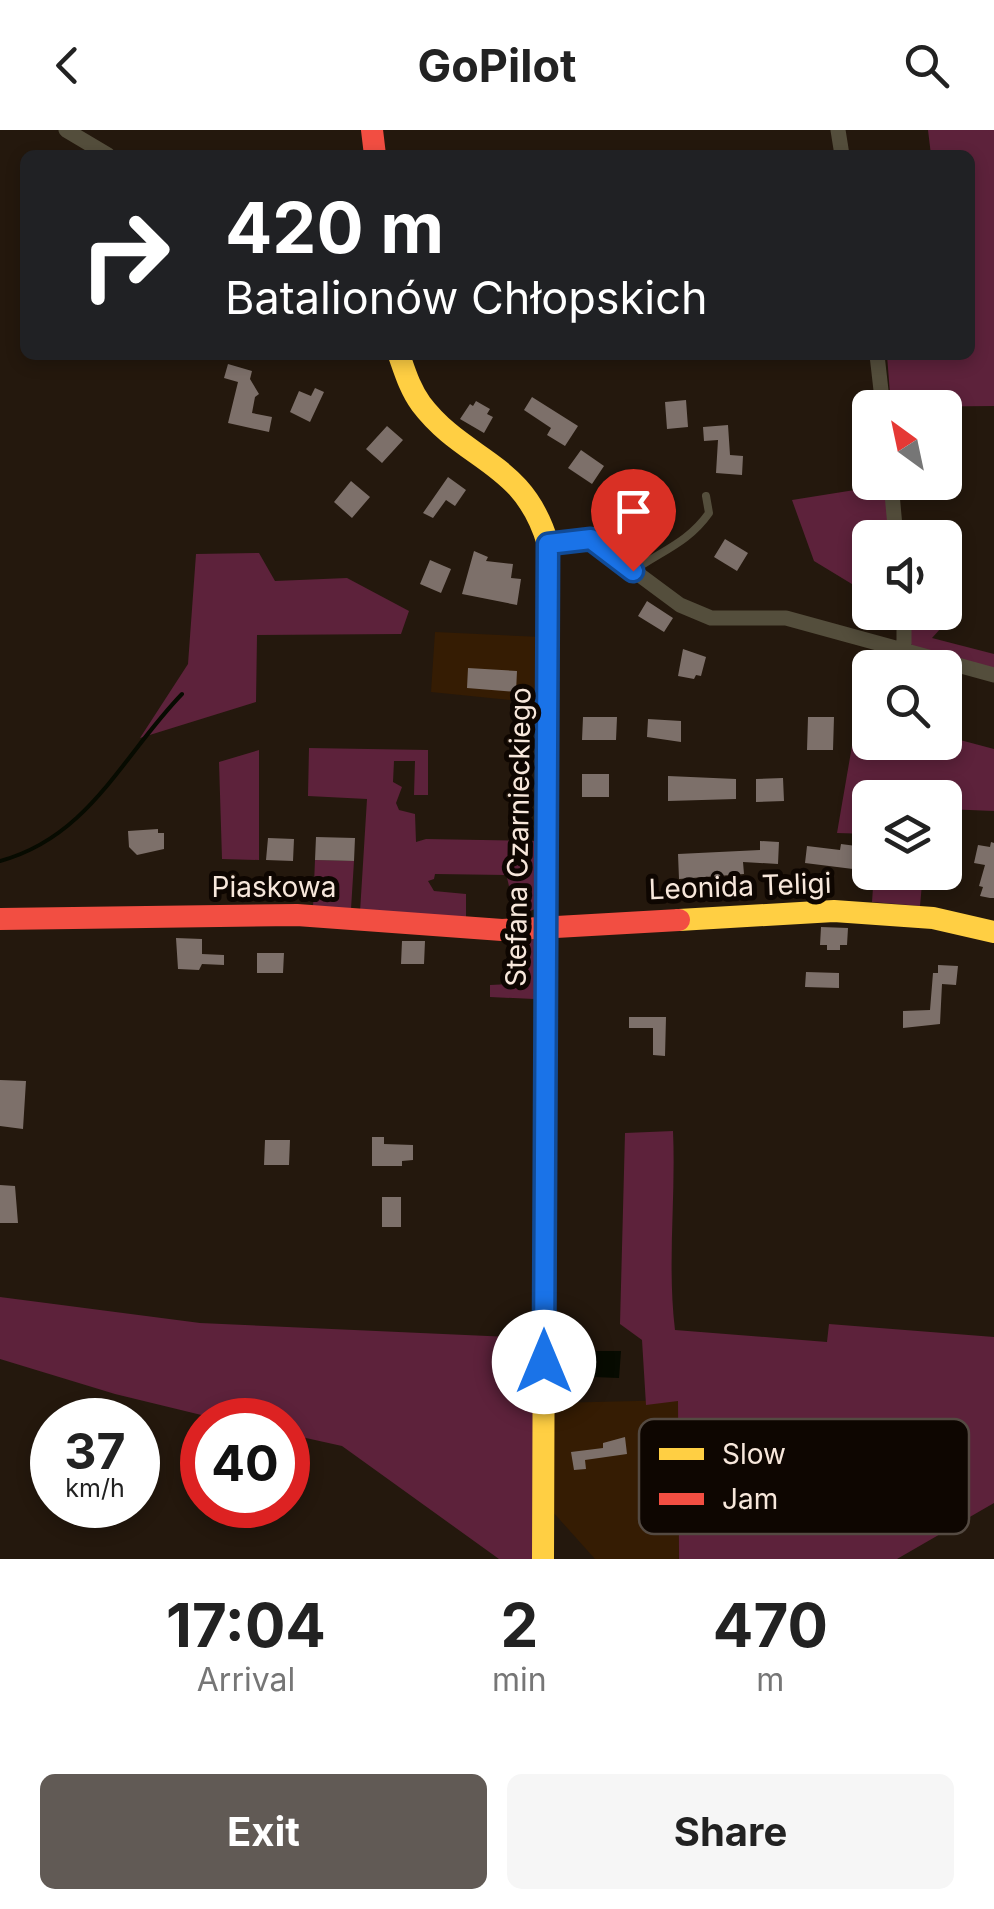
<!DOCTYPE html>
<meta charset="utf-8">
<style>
:root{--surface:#fff;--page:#f6f6f6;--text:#222;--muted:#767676;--accent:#615a55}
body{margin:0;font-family:Inter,sans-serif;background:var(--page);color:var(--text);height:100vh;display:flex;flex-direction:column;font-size:38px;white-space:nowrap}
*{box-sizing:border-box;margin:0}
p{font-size:32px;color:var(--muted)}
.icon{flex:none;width:55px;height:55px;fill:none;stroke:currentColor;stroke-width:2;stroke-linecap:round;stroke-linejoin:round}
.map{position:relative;height:1429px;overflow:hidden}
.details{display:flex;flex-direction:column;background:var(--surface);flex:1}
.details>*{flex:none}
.banner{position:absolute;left:20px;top:20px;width:955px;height:210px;border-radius:15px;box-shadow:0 5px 15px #0003;background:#202124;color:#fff;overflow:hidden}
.needle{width:65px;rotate:327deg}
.tools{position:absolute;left:852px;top:260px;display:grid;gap:20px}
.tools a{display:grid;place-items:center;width:110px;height:110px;border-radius:15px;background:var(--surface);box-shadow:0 5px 15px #0003;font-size:50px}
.speed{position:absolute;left:30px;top:1268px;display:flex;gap:20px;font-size:50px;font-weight:700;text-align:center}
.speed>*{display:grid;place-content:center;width:130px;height:130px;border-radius:50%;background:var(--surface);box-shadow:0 5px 15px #0003;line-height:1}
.speed small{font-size:25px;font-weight:400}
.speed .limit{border:15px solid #d22;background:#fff;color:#111}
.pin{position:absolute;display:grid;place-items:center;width:85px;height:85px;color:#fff;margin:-102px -42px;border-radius:50% 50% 50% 0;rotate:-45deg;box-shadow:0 0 10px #0007}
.pin .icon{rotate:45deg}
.me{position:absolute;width:110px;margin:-55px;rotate:0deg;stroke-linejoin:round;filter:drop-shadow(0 0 8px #0008)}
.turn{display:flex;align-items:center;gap:35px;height:210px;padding:0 40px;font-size:45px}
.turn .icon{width:130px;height:130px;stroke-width:2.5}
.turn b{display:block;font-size:70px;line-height:85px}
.eta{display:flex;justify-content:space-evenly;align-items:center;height:170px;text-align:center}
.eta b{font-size:60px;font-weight:700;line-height:70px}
.button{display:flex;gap:20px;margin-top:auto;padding:20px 40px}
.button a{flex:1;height:115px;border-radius:15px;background:var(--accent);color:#fff;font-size:40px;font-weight:700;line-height:115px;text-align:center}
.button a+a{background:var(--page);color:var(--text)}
header{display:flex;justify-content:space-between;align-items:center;height:130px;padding:0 40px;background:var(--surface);font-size:45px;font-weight:700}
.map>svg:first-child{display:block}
</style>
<header><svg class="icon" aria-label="back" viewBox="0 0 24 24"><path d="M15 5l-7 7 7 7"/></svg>GoPilot<svg class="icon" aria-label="search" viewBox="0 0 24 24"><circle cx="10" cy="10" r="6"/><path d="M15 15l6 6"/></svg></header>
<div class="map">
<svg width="994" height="1429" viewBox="0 0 994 1429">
<rect width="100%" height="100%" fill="#24180d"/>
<path fill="#351c03" d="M435 502 542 507 541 573 431 562Z
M678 1270 679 1429H595L552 1381 553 1273Z"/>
<path fill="#5d223b" d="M928 0H994V276L891 277 887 225H970V25H931Z
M886 355 892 407 870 408V465L814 431 792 370Z
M259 423 275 451 347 448 409 481 401 504 257 505 256 572 140 608 188 534 196 424Z
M911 483H939L941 498 932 508 994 524V538L919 521 911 514Z
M858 581 870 584V612H945V606L994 619V681L945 679V668H870V704L837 703Z
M309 618 428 620V665H414L415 631H394L393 652 402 657 396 673 399 680 415 684 416 712 426 709 540 711 535 779 515 787C511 772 510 756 506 745L435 744 434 749 428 751 434 761 466 764V790L360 782 367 669 308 666Z
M259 620V730L222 729 219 632Z
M315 730 354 731 351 779 313 778Z
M874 743H923L920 776 872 772Z
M510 810H534V869L490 867V855L511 854Z
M673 1001C676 1068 667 1134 675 1200L827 1212 829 1194 994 1207V1373L897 1429H679L678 1271 646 1275 642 1210 620 1194 625 1003Z
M0 1167 200 1193 533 1208 534 1429H499L342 1316 288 1304V1290H222L115 1264 0 1229Z"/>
<path fill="#070b01" d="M568 1221H621L619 1248 568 1246Z"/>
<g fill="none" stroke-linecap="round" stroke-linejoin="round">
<path stroke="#070b01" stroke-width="4" d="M0 731C89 707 122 626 182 564"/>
</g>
<path fill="#7d706a" d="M228 234 252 241 250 249 259 264 255 267 252 283 272 287 269 302 228 293 238 252 224 248Z
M315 258 324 262 310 292 290 282 299 261 311 266Z
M532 267 578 296 565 316 547 305 551 298 524 280Z
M686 270 688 297 667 299 665 272Z
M476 271 490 279 487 284 493 287 484 303 460 289 470 274 473 276Z
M728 295 730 325 743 326 742 345 716 343 718 310 704 311 703 297Z
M387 296 403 310 382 333 366 319Z
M581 320 604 336 592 354 568 338Z
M448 347 466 360 455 376 446 370 433 388 423 383Z
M351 351 370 367 352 388 334 372Z
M725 409 748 423 737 441 714 427Z
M474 421 488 427 486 431 513 434 511 448 521 449 517 475 462 464Z
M430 430 451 439 441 463 420 454Z
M647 471 673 488 664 502 638 486Z
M683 519 706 527 701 546 696 545 694 549 678 546Z
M468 538 517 541 516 562 467 558Z
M583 587H617L616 610H582Z
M808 587H834L833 620H807Z
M648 589 681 591V612L647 607Z
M582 644H609V667H582Z
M668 646 736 649V669L668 671Z
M783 648 784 671 756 672V649Z
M158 699V703H164V719L137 725 129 717 128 701Z
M316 707 355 708 354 731 315 730Z
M268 708 294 709 293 731 266 730Z
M760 711 779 712 778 734 743 732 744 744 679 749 678 724 760 720Z
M991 712 994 713V768H990L980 766 983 757 979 756 985 735 974 733 978 715 990 717Z
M841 714 864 717 861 740 805 733 807 716 840 720Z
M821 797 848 798 847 815H840V820H827V815H820Z
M176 808 202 809V824L224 825V835L202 834 199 840 178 839Z
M402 811H425L424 834H401Z
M257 823H284L283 843H257Z
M938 835 958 836 956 855 942 854 940 894 903 898V881L930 880 933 843H938Z
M806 842 839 843V858L805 857Z
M629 887H666L665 926 653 925V898H629Z
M0 950 26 951 23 999 0 996Z
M372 1007H384V1014L413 1015V1030L402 1031V1036H372Z
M265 1010H290L289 1035H264Z
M0 1055 15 1056 18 1093H0Z
M382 1067H401V1097H382Z
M625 1307 627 1324 585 1330 586 1339 574 1340 571 1322 603 1318V1313Z"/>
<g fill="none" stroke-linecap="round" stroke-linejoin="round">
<path stroke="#544e3c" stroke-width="8" d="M633 441C661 421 688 413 709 383L706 366"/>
<path stroke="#544e3c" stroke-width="15" d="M66 0 108 25
M838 0 842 25
M877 225 883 278
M891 352 896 408
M548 414 591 409 680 475 711 488H786L994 545
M904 482V522"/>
<path stroke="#ffcf43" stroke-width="22" d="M399 225C405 242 410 259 421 274 465 332 524 331 548 414L546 779
M679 790 834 781 933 788 994 802
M543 1429 544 1141"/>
<path stroke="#f24e42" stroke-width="22" d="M372 0 375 25
M0 789 297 785 502 800 679 790
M544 1141 546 779"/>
</g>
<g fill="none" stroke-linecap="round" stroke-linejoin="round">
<defs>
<path id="route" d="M544 1232 548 414 591 409 633 441"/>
</defs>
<use href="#route" stroke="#114b97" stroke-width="25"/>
<use href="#route" stroke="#1a73e8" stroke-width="18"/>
</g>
<g text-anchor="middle" stroke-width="10" stroke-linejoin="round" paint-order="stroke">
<g font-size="28" fill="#f7e7db" stroke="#0e0601">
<text transform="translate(518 707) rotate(-89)" y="10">Stefana Czarnieckiego</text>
<text transform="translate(740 756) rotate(-2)" y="10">Leonida Teligi</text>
<text x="274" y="767">Piaskowa</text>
</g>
</g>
<rect x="639" y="1289" width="330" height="115" rx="15" fill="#0e0601" stroke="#544a42" stroke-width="2.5"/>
<rect x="659" y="1318" width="45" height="12" fill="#ffcf43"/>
<rect x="659" y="1363" width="45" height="12" fill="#f24e42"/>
<g font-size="28" fill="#f7e7db">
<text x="722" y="1334">Slow</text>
<text x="722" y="1379">Jam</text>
</g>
</svg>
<div class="tools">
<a><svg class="needle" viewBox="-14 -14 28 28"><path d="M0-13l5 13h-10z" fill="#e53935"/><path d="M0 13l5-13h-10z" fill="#767676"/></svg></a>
<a><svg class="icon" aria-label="sound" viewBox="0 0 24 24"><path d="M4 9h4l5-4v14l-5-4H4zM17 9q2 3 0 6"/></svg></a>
<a><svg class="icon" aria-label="search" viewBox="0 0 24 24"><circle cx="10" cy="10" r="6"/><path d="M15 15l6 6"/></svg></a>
<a><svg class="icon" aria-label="layers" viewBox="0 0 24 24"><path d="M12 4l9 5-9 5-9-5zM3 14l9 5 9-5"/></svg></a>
</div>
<div class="speed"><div>37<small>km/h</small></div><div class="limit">40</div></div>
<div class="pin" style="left:633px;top:441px;background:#d93025"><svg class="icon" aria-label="arrive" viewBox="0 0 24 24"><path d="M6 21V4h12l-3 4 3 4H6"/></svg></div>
<svg class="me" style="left:544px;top:1232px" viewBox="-20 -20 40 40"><circle r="19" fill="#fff"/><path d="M0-13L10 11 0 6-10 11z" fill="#1a73e8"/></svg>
<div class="banner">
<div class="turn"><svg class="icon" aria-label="right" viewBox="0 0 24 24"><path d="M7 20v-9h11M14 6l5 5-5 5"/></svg><div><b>420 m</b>Batalionów Chłopskich</div></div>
</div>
</div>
<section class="details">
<div class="eta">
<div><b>17:04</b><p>Arrival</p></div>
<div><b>2</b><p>min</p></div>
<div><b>470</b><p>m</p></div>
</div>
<div class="button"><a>Exit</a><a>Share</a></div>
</section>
